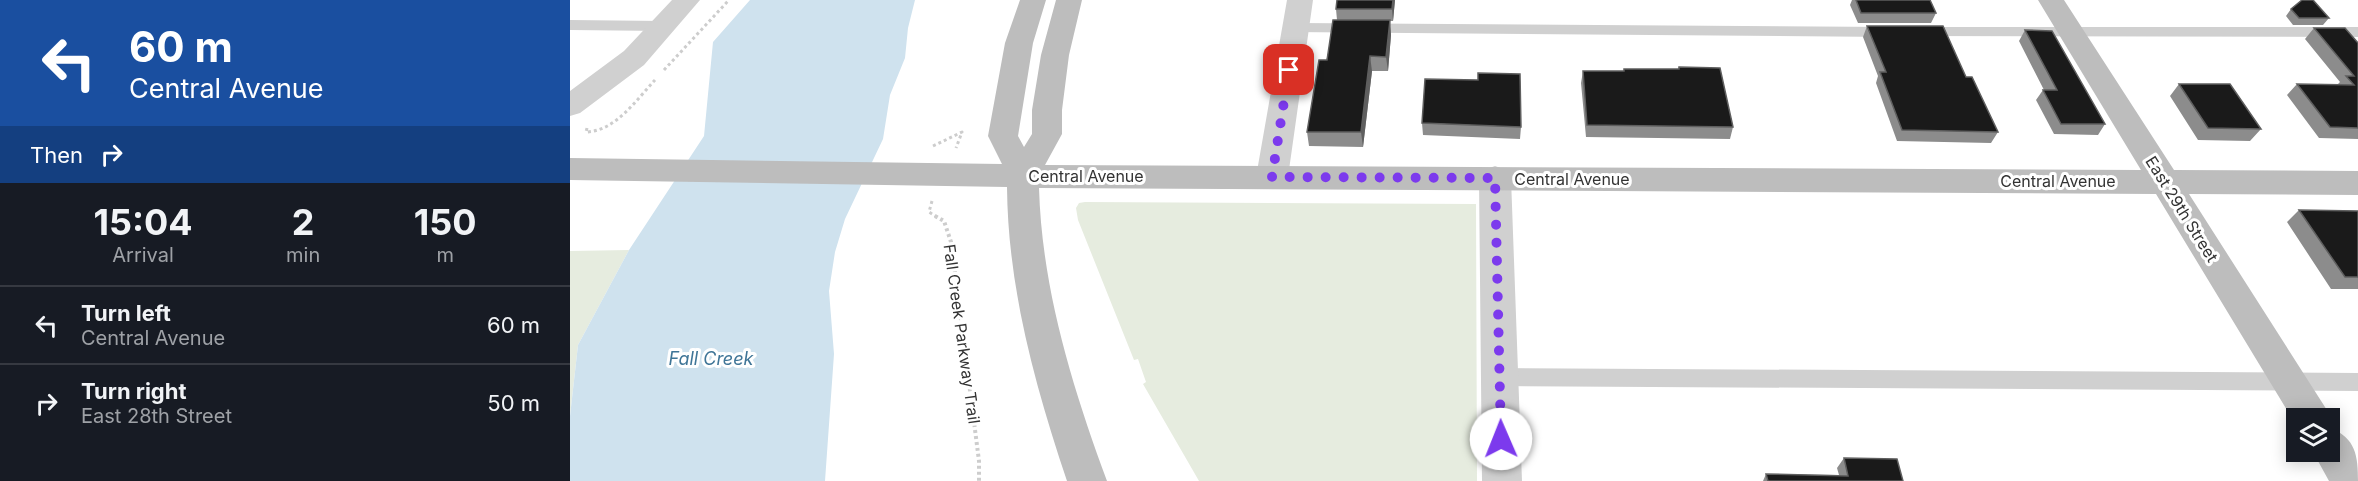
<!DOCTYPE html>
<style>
:root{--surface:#171b24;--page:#20242c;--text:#f1f3f6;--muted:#9ea1a6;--line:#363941}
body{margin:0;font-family:Inter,sans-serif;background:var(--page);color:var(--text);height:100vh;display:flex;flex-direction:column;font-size:22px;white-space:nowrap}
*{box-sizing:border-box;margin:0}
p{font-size:20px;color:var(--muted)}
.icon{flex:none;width:33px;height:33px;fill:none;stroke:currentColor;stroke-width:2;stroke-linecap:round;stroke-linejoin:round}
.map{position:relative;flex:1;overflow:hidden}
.sheet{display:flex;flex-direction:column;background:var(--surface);width:570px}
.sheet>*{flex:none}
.hud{background:#1a4fa0;color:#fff;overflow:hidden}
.controls{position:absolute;left:1716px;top:408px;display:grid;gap:12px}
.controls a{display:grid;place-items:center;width:54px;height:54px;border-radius:0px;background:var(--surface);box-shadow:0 3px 15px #0003;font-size:30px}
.pin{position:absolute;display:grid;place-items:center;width:51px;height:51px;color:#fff;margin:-26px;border-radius:12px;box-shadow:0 3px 9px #0006}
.me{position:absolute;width:66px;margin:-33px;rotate:359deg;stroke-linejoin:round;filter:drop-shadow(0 0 4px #0008)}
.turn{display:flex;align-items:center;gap:21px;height:126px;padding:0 30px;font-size:27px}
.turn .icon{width:78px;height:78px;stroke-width:2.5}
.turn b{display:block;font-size:42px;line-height:51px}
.then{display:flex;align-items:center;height:57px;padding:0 30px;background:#0003;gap:12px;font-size:22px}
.eta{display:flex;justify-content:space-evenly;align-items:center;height:102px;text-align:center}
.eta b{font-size:36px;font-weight:700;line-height:42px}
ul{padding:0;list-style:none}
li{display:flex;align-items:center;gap:18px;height:78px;padding:0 30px;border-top:2px solid var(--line)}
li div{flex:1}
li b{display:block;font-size:22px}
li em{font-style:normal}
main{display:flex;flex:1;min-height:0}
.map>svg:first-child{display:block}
</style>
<main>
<section class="sheet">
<div class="hud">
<div class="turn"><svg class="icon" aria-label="left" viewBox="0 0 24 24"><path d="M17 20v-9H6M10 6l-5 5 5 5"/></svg><div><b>60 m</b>Central Avenue</div></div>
<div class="then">Then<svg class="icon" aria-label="right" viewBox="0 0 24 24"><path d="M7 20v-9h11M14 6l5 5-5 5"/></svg></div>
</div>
<div class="eta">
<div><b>15:04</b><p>Arrival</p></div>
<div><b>2</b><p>min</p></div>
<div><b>150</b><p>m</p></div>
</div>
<ul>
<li><svg class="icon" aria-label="left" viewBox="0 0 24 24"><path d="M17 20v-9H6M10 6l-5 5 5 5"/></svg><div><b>Turn left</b><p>Central Avenue</p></div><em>60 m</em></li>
<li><svg class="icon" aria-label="right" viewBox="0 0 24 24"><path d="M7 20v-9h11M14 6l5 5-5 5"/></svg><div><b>Turn right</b><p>East 28th Street</p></div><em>50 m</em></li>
</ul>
</section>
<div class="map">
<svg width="1788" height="481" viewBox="0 0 1788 481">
<rect width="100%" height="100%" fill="#fff"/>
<path fill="#e6ecdf" d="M515 202 906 204 907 481H629L573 384 576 382 568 359 564 360 508 220 506 208 509 203Z
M59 250 8 345 0 416V251Z"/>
<path fill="#cfe2ee" d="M180 0H345L338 28 335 58 320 95 313 139 275 219 265 252 259 291 264 354 255 481H0V416L8 345 59 250 134 136 143 42Z"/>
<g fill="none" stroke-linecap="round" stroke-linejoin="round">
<path stroke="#cdcdcd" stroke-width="3" stroke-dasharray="3 3" stroke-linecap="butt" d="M94 70 159 0
M17 128 16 132C46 131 66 100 85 80
M363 146 392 132 386 148
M362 201 359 212 367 217"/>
<path stroke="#cdcdcd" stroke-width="4" stroke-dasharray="3 3" stroke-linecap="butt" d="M365 216 374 221 381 242 409 461V481"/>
<path fill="#d0d0d0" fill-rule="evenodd" d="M0 20 93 21 101 26 93 31 0 30Z
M726 23 1320 27 1326 28 1328 32 1326 36 1320 37 720 32 718 28Z
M1350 27H1788V37L1344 36 1342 32 1344 28Z
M929 368 1788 373V391L929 386 921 384 918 377 921 370Z"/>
<path fill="#d0d0d0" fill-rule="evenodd" d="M102 0H130L74 65 10 113 0 116V91L54 51Z
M717 0H743L718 177 713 185 702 189 691 185 686 177Z
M925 166 936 170 941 178 952 481H912L909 178 914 170Z"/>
<path fill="#bdbdbd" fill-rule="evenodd" d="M450 0H476L463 43 448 136 454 147 462 134V110L471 55 486 0H512L499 55 492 110V134L475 165 1571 170 1468 0H1494L1604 170 1788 171V195L1619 194 1762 418 1760 423V418H1726V425L1586 194 469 188C472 289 502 386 537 481H497C465 385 438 289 437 187L0 180V158L432 164 418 136 435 43Z
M1760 428C1786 438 1788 456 1788 481H1759L1743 452H1760Z"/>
</g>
<path fill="#8c8c8c" d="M825 0 823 21H820L821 35 818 71H802L793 147 739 146 737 132 767 20 766 9Z
M1282 0H1360L1366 13 1361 23H1288L1280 5Z
M1721 9 1759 18 1753 25H1723L1716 16Z
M1297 26 1396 77 1428 132 1421 143 1327 141 1306 83 1308 76 1293 37Z
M1744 28 1788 43V139L1749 138 1717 95 1727 84H1768L1770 82 1735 39Z
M1455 30 1535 124 1528 135 1484 134 1466 100 1473 90H1474L1449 41Z
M1109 67 1163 127 1160 139 1016 137 1011 83 1013 71H1054V69H1108Z
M1609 84 1691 129 1680 141 1628 140 1600 96Z
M852 123 951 127 950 139 853 135Z
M1729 210 1788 211V289H1761L1717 222Z
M1274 458 1333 481H1193L1196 474 1269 475 1267 468Z"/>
<path fill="#5f5f5f" d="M823 0H825L823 21 822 9Z
M820 20 821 35 818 71 816 57Z
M800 56 802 71 793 147 791 132Z"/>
<path fill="#1a1a1a" stroke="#5f5f5f" stroke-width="1.5" d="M767 0H823L822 9H766Z
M1286 0H1360L1366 13H1291Z
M1732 0H1743L1759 18H1729L1721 9Z
M763 20H820L816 57 800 56 791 132H737L749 60H757Z
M1297 26H1373L1396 77H1402L1428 132 1332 130 1310 72H1316Z
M1744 28H1775L1788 43V128L1760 127 1727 84 1784 85 1776 76H1784Z
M1455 30 1482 31 1535 124H1491L1473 90H1487Z
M1109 67 1150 68 1163 127 1017 125 1013 71H1054V69H1109Z
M908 73 950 74 951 127 852 123 855 79 908 80Z
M1609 84H1660L1691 129 1638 128Z
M1729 210 1788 211V277H1775Z
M1274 458 1327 459 1333 481H1198L1196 474 1278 476Z"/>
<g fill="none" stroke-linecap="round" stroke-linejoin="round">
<path stroke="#7c3aed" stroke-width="10" stroke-dasharray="0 18" d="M719 70 702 177 925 178 931 439"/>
</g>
<g text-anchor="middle" stroke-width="6" stroke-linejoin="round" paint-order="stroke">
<g font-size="16" fill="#333" stroke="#fff">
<text x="516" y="182">Central Avenue</text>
<text x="1002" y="185">Central Avenue</text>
<text x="1488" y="187">Central Avenue</text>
<text transform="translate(1612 209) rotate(58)" y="6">East 29th Street</text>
<text transform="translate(392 334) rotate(82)" y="6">Fall Creek Parkway Trail</text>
</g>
<g font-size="18" font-style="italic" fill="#3f7597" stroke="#fff">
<text x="141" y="365">Fall Creek</text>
</g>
</g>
</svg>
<div class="controls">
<a><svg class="icon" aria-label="layers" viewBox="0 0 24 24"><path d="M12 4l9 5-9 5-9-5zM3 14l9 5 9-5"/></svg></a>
</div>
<div class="pin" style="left:719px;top:70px;background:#d93025"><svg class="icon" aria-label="arrive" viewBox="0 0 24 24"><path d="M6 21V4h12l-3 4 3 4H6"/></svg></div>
<svg class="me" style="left:931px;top:439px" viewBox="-20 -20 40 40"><circle r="19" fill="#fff"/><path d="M0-13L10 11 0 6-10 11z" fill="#7c3aed"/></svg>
</div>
</main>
